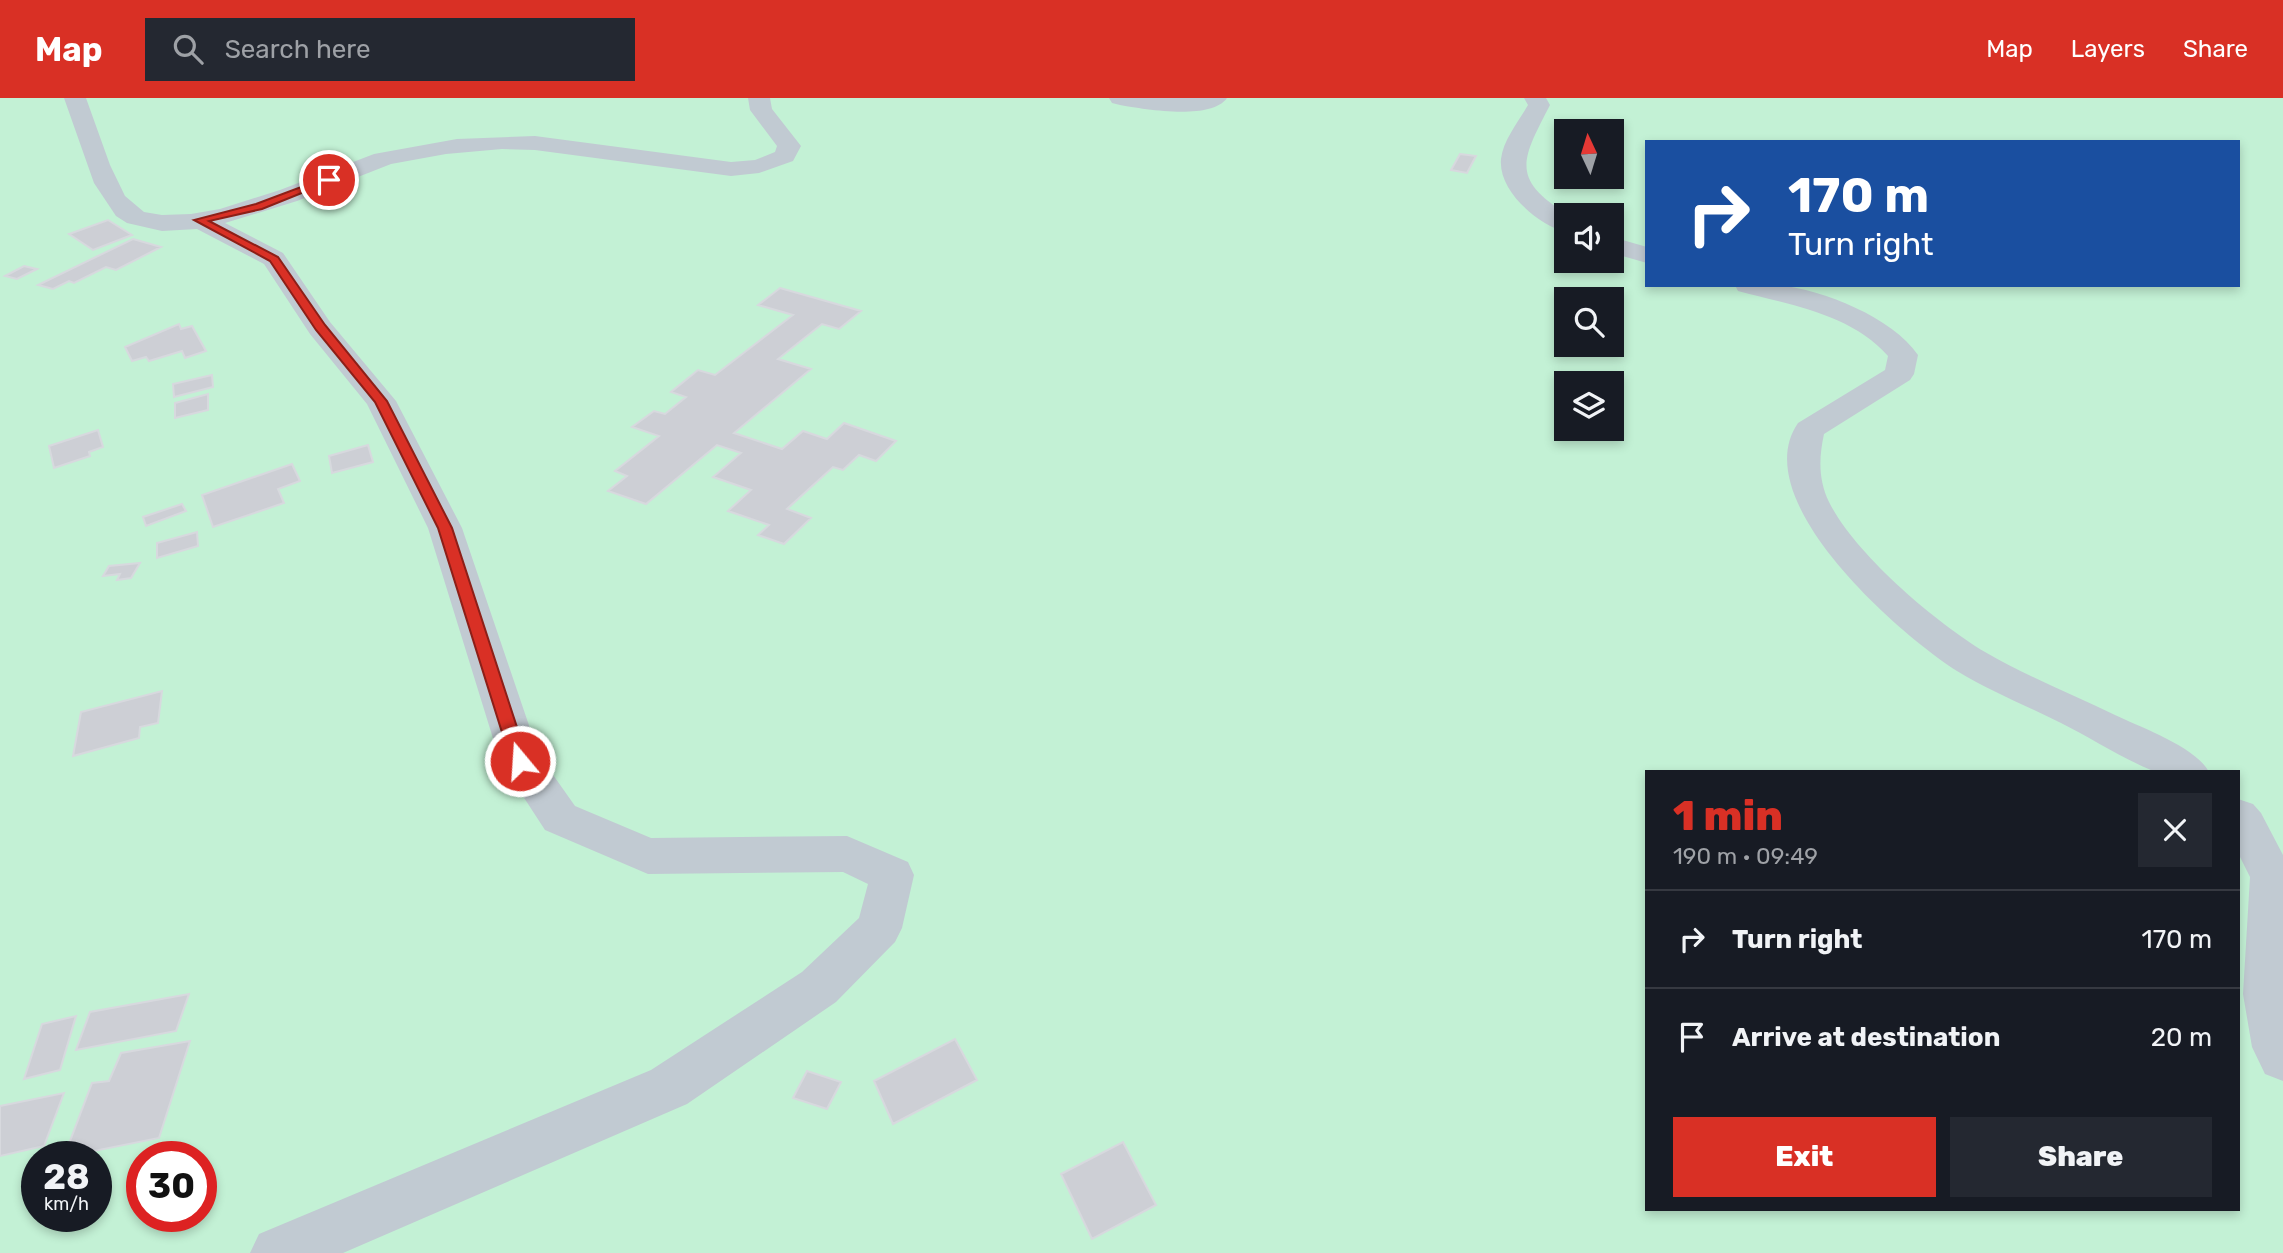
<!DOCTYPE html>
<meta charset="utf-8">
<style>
:root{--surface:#171b24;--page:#242831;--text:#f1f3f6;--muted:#9ea1a6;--line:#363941;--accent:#d93025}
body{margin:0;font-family:Rubik,sans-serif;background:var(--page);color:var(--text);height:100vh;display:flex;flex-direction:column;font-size:26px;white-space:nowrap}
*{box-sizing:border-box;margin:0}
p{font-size:23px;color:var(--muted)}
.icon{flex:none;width:38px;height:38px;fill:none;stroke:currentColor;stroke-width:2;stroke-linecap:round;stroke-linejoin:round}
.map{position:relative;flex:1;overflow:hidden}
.drawer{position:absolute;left:1645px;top:672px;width:595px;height:441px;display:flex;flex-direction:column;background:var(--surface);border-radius:0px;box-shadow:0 4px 10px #0003}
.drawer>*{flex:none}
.guide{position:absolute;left:1645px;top:42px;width:595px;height:147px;border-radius:0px;box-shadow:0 4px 10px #0003;background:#1a4fa0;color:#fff;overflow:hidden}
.needle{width:46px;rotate:356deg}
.fabs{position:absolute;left:1554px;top:21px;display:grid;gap:14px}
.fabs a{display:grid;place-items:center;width:70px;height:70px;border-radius:0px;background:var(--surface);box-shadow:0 4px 10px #0003;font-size:35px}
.speed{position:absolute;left:21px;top:1043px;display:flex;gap:14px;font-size:35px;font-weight:700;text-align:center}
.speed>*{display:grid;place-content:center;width:91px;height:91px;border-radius:50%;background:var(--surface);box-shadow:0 4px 10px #0003;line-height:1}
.speed small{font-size:18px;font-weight:400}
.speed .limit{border:10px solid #d22;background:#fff;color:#111}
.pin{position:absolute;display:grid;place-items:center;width:60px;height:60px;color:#fff;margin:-30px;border:4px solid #fff;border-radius:50%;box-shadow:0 2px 7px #0007}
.me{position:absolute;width:77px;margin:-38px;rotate:342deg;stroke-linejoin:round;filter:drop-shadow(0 0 5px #0008)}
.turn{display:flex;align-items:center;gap:24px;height:147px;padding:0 28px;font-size:32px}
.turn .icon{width:91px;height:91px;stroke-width:2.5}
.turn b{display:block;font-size:49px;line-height:60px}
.round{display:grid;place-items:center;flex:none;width:74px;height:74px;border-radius:0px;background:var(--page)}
.head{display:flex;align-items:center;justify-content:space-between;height:119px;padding:0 28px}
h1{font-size:42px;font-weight:800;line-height:52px;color:var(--accent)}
.primary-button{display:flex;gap:14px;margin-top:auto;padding:14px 28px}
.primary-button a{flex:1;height:80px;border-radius:0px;background:var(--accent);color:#fff;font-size:28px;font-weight:800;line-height:80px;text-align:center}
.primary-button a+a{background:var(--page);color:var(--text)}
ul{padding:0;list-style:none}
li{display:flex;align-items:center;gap:21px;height:98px;padding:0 28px;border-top:2px solid var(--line)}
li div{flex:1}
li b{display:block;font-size:26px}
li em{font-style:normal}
header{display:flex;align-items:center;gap:42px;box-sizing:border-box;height:98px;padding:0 35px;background:var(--accent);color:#fff}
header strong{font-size:33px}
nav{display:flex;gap:38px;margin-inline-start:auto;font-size:24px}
.search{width:490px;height:63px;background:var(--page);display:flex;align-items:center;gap:18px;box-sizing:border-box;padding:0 24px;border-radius:0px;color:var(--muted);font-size:26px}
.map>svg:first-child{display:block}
</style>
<header>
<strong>Map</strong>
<div class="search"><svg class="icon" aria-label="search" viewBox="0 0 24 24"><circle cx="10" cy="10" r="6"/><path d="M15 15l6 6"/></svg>Search here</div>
<nav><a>Map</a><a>Layers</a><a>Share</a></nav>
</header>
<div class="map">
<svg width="2283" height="1155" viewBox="0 0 2283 1155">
<rect width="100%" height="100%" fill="#f5f3f3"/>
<path fill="#c3f1d5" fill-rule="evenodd" d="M0 0H2283V1155H0ZM1566 33H1612V79H1566ZM1647 44H2238V187H1647ZM1566 117H1612V163H1566ZM1566 201H1612V247H1566ZM1566 285H1612V331H1566ZM1647 674H2238V1111H1647ZM37 1059H96V1118H37ZM142 1059H201V1118H142Z"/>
<path fill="#cdcfd5" stroke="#d7d9de" stroke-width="2" d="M1460 56 1476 58 1467 75 1451 72Z
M108 122 132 137 93 152 69 136Z
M133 141 161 149 116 172 106 169 74 185 69 183 53 191 38 187Z
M24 168 37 171 17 181 5 178Z
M780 190 861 213 839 231 822 226 778 261 811 271 734 335 782 351 803 333 827 341 844 325 896 343 876 363 859 357 843 372 833 369 787 411 811 420 784 446 758 437 769 427 728 413 751 392 713 379 741 355 717 347 646 406 608 393 627 378 615 373 659 338 632 329 654 313 665 316 686 299 671 294 698 272 715 277 793 217 758 207Z
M179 226 181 231 192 228 206 253 185 260 182 253 149 263 146 259 132 263 125 249Z
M212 277 213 289 174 299 173 286Z
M208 296V312L175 320V305Z
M98 332 103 349 89 354 90 358 54 370 49 348Z
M368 347 373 364 332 375 329 358Z
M292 366 300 383 278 391 284 405 213 429 202 397Z
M182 406 186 413 146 428 143 419Z
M197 434 198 448 157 460V445Z
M140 465 131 480 117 482 120 476 103 478 109 468Z
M162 593 158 625 140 629 139 640 73 658 81 614Z
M189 896 176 933 76 952 90 914Z
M76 918 60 972 24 981 42 926Z
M955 941 977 982 893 1026 874 983Z
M190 943 159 1040 64 1059 92 985 109 983 121 955Z
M807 973 841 984 827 1011 793 1000Z
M64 995 44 1048 0 1058V1008Z
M1123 1044 1156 1107 1092 1141 1061 1076Z"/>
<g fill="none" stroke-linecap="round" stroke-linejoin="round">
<path fill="#c1cad2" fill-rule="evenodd" d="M64 0H86L110 67 125 98 144 114 162 117 191 116 220 111 280 92 374 56 457 41 535 38 731 64 755 62 775 54 777 48 750 12 748 0H770L772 11 801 48 793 63 759 75 731 78 535 52 502 51 446 56 391 66 297 103 225 125 283 155 330 224 396 303 462 430 539 657 575 708 651 740 847 738 908 764 914 777 902 830 895 844 836 904 687 1006 343 1155H250L259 1136 651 972 802 874 859 820 868 786 843 774 648 776 545 732 500 663 428 430 367 306 310 236 264 166 197 131 162 133 127 125 116 118 94 85Z
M1109 0H1227C1211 23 1143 11 1120 7L1112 5Z
M1524 0H1546L1550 7C1523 60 1508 81 1569 117H1566V134C1538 127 1498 93 1501 61 1503 42 1519 23 1528 7Z
M1612 139 1647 149V165L1612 155Z
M1735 187C1749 187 1764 186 1779 187 1823 192 1892 219 1918 257L1914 276 1910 282 1824 336C1819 359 1818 381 1829 404 1855 456 1935 524 1985 554 2026 578 2072 596 2115 617 2140 629 2196 649 2209 674 2192 674 2165 679 2151 672 2120 659 2091 640 2061 625 2027 608 1990 593 1957 573 1899 536 1745 402 1798 325L1885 272 1888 258C1851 216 1790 207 1738 193Z
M2238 701 2253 706 2261 715 2283 757V983L2265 976 2252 949 2243 896 2250 779 2238 755Z"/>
</g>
<path fill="#d93025" stroke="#8d1f18" stroke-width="2" d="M325 80 334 82 262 111 209 123 278 159 325 227 387 303 452 430 528 663 526 668H514L511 663 438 430 375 304 316 232 270 163 194 122 256 106Z"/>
</svg>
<div class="fabs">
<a><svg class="needle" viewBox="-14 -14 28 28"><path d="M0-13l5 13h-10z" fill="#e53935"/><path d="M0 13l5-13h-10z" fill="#9ea1a6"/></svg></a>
<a><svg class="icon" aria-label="sound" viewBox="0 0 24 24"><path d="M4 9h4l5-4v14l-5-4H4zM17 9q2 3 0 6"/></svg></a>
<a><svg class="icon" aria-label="search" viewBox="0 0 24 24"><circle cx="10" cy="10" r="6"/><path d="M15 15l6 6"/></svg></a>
<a><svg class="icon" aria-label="layers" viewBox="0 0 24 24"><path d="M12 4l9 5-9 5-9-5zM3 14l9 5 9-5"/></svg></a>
</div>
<div class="speed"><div>28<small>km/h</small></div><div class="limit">30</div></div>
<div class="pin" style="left:329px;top:82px;background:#d93025"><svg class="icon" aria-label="arrive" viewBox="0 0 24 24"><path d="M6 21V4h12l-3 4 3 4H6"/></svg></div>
<svg class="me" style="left:520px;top:663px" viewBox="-20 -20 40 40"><circle r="17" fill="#d93025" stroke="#fff" stroke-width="3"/><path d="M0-11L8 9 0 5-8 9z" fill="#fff"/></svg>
<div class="guide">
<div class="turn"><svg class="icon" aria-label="right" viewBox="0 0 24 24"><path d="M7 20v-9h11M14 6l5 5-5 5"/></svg><div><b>170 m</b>Turn right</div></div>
</div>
<section class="drawer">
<div class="head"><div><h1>1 min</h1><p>190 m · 09:49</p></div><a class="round"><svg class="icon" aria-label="close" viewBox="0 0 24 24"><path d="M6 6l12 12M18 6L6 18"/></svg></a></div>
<ul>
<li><svg class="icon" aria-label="right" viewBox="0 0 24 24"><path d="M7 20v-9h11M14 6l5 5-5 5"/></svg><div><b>Turn right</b></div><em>170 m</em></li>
<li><svg class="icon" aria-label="arrive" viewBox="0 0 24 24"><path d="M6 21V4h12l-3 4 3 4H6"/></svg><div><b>Arrive at destination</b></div><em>20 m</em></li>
</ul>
<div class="primary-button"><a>Exit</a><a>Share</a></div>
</section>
</div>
